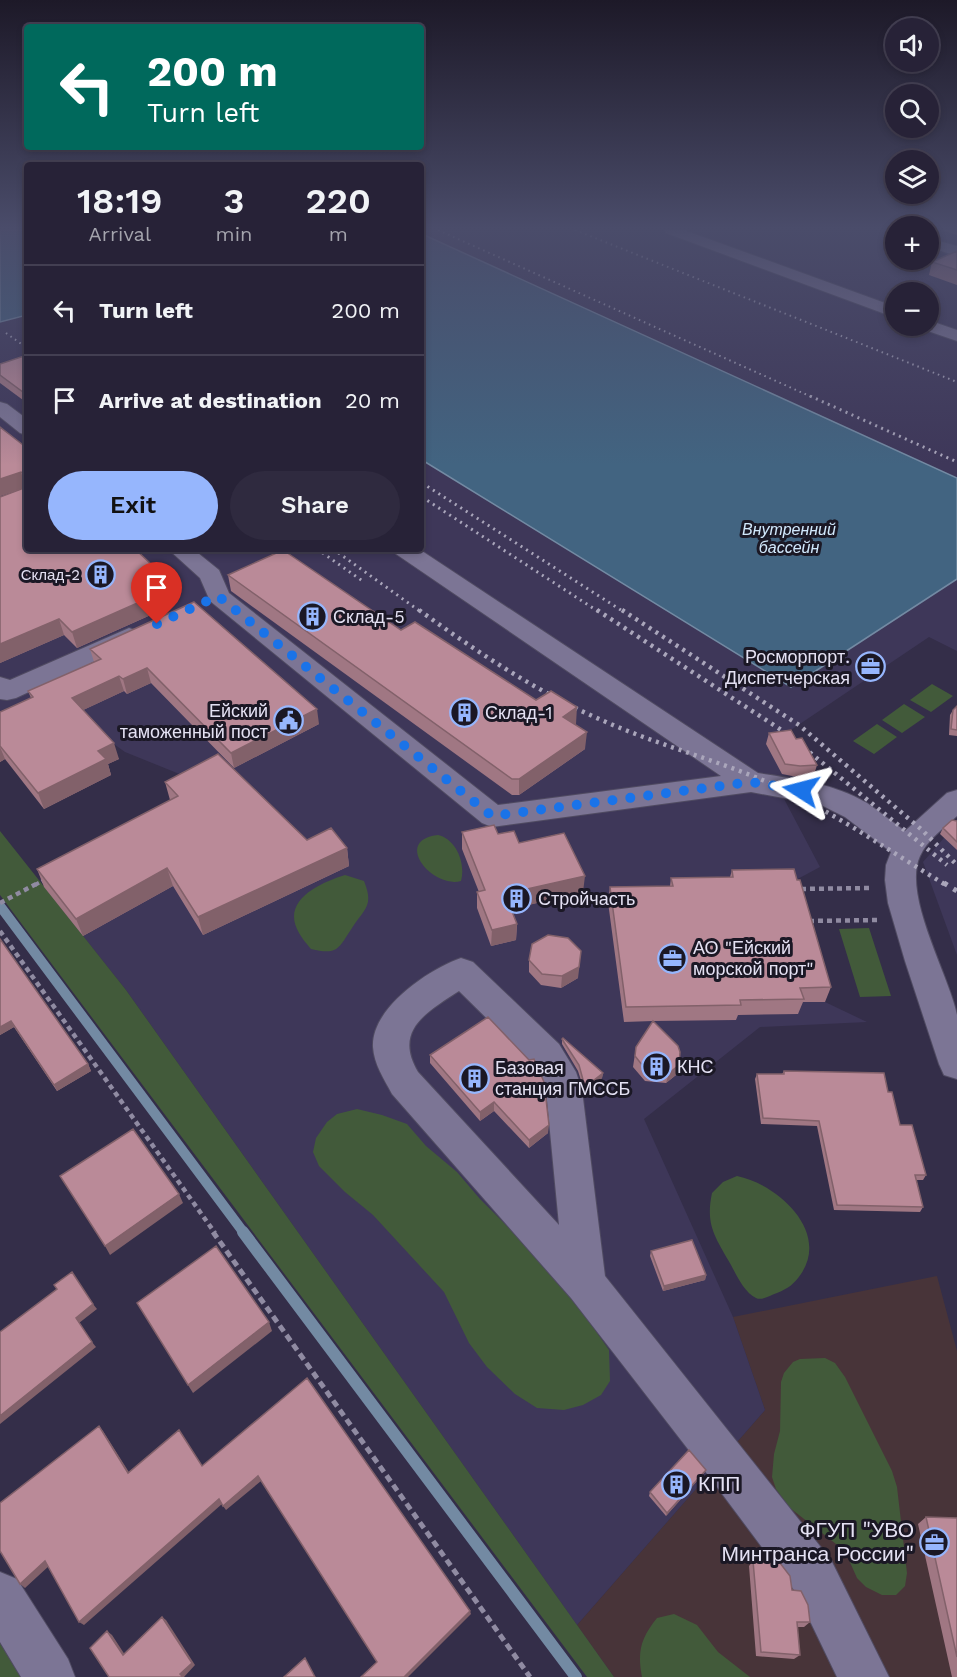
<!DOCTYPE html>
<meta charset="utf-8">
<style>
:root{--surface:#272237;--page:#2f2a3f;--text:#f1f3f6;--muted:#a4a4ad;--line:#433f52;--accent:#96b6fd}
body{margin:0;font-family:"Work Sans",sans-serif;background:var(--page);color:var(--text);height:100vh;display:flex;flex-direction:column;font-size:22px;white-space:nowrap}
*{box-sizing:border-box;margin:0}
p{font-size:20px;color:var(--muted)}
.icon{flex:none;width:33px;height:33px;fill:none;stroke:currentColor;stroke-width:2;stroke-linecap:round;stroke-linejoin:round}
.map{position:relative;flex:1;overflow:hidden}
.details{position:absolute;left:24px;top:162px;width:400px;height:390px;display:flex;flex-direction:column;background:var(--surface);border-radius:6px;box-shadow:0 3px 9px #0003,0 0 0 2px var(--line)}
.details>*{flex:none}
.hud{position:absolute;left:24px;top:24px;width:400px;height:126px;border-radius:6px;box-shadow:0 3px 9px #0003,0 0 0 2px var(--line);background:#00695c;color:#fff;overflow:hidden}
.controls{position:absolute;left:885px;top:18px;display:grid;gap:12px}
.controls a{display:grid;place-items:center;width:54px;height:54px;border-radius:50%;background:var(--surface);box-shadow:0 3px 9px #0003,0 0 0 2px var(--line);font-size:30px}
.pin{position:absolute;display:grid;place-items:center;width:51px;height:51px;color:#fff;margin:-62px -26px;border-radius:50% 50% 50% 0;rotate:-45deg;box-shadow:0 0 6px #0007}
.pin .icon{rotate:45deg}
.me{position:absolute;width:66px;margin:-33px;rotate:279deg;stroke-linejoin:round;filter:drop-shadow(0 0 4px #0008)}
.turn{display:flex;align-items:center;gap:21px;height:126px;padding:0 24px;font-size:27px}
.turn .icon{width:78px;height:78px;stroke-width:2.5}
.turn b{display:block;font-size:42px;line-height:51px}
.eta{display:flex;justify-content:space-evenly;align-items:center;height:102px;text-align:center}
.eta b{font-size:36px;font-weight:600;line-height:42px}
.action{display:flex;gap:12px;margin-top:auto;padding:12px 24px}
.action a{flex:1;height:69px;border-radius:36px;background:var(--accent);color:#111;font-size:24px;font-weight:600;line-height:69px;text-align:center}
.action a+a{background:var(--page);color:var(--text)}
ul{padding:0;list-style:none}
li{display:flex;align-items:center;gap:18px;height:90px;padding:0 24px;border-top:2px solid var(--line)}
li div{flex:1}
li b{display:block;font-size:22px}
li em{font-style:normal}
.map>svg:first-child{display:block}
</style>
<div class="map">
<svg width="957" height="1677" viewBox="0 0 957 1677">
<rect width="100%" height="100%" fill="#342e49"/>
<path fill="#483439" d="M937 1276 957 1351V1677H614L577 1625 765 1410 733 1317Z"/>
<path fill="#3e3759" fill-rule="evenodd" d="M422 230H895L896 260H928L929 230H957V478L422 234ZM896 292H928V326H896Z
M27 315V549H422V460L791 687 957 579V651L929 637 782 736 814 775 774 780 820 867 792 882 825 1002 867 1022 760 1027 644 1119 733 1317 765 1410 577 1625 126 990 83 936 277 827 224 792 125 752 90 727 0 749V322Z
M950 831 957 850V955L923 862Z"/>
<path fill="#425a3a" d="M932 684 953 696 931 712 910 700Z
M904 704 925 717 902 733 882 720Z
M877 724 897 737 874 754 853 741Z
M0 831 126 990 614 1677H587L0 895Z
M438 835C456 839 466 863 461 881 432 889 392 840 438 835Z
M345 875 364 881C374 906 365 908 352 928 339 947 339 956 311 949 306 943 300 936 297 929 283 899 322 882 345 875Z
M869 928 891 996 860 997 839 929Z
M357 1109 382 1115 407 1124 426 1146 457 1172 480 1199 536 1255 560 1286 572 1297 609 1350 610 1381 601 1395 583 1405 564 1410 537 1408 515 1394 487 1367 469 1343 444 1292 373 1215 345 1192 319 1166 313 1152 316 1138 327 1122 337 1114Z
M737 1176C777 1184 830 1231 801 1274 794 1284 789 1288 777 1293 771 1295 762 1301 756 1298 744 1292 737 1276 731 1265 716 1238 705 1226 712 1193L723 1182Z
M825 1358 835 1363 845 1377 892 1471 897 1487 907 1573 905 1586 896 1595H882L866 1587 857 1578 845 1551 790 1508 776 1489 772 1477 774 1454 780 1431 781 1382 784 1373 793 1362 800 1359Z
M674 1614 697 1625 718 1652 750 1677H642C637 1651 641 1638 657 1618Z
M0 1640 22 1677H0Z"/>
<path fill="#426481" stroke="#738aa3" stroke-width="1.5" d="M0 230H27V315L0 322Z
M422 234 957 478V579L791 687 422 460Z"/>
<g fill="none" stroke-linecap="round" stroke-linejoin="round">
<path stroke="#738aa3" stroke-width="10" d="M0 906 244 1233"/>
<path stroke="#738aa3" stroke-width="12" d="M243 1232 576 1677"/>
<defs>
<path id="minor" d="M664 230H684L896 307V318L666 233Z
M884 230H896V235L886 233Z
M928 238 957 246V256L928 247Z
M928 320 957 330V341L922 329 920 326H928Z
M0 402 7 404 27 419V435L20 433 0 417Z
M168 549H193L219 570 229 593 498 805 721 776 396 554 393 549H419L758 773C795 779 834 783 867 803 880 812 892 822 905 831L947 793 957 790V816C944 828 927 840 920 856 902 895 949 975 957 1015 957 1035 957 1059 957 1079L944 1075 939 1064 905 961 888 903 885 880 886 865 891 852 845 817 821 805 751 792 492 827 482 823 210 601 200 578Z
M129 628 138 631 141 636 138 641 16 698 7 700 0 699V677L10 680Z
M461 958 473 962 559 1044 576 1072 582 1090 605 1276 831 1560 889 1677H837L797 1594 708 1475 571 1298 392 1094C384 1079 374 1064 373 1047 371 1008 429 969 461 958ZM459 991 535 1066 546 1090 559 1225 418 1072C393 1030 427 1012 459 991Z
M0 1572 17 1579 68 1659 75 1677H21L0 1642Z"/>
</defs>
<use href="#minor" stroke="#504b62" stroke-width="2"/>
<path stroke="#908ba2" stroke-width="4" stroke-dasharray="4.5 3" stroke-linecap="butt" d="M35 885 46 879"/>
<path stroke="#908ba2" stroke-width="4.5" stroke-dasharray="5 4" stroke-linecap="butt" d="M801 889 871 888
M0 903 38 883
M809 921 880 920
M0 931 215 1233"/>
<path stroke="#908ba2" stroke-width="5" stroke-dasharray="7 4.5" stroke-linecap="butt" d="M213 1232 530 1677"/>
<use href="#minor" fill="#7c7595" fill-rule="evenodd"/>
<path stroke="#aaa6bb" stroke-width="2" stroke-dasharray="1.5 4" stroke-linecap="butt" d="M438 230 814 398
M575 230 957 382
M24 327 27 329
M6 333 27 348"/>
<path stroke="#aaa6bb" stroke-width="3" stroke-dasharray="2 4.5" stroke-linecap="butt" d="M810 396 957 462
M422 483 624 612
M422 497 599 612
M317 549 364 582
M333 549 421 612"/>
<path stroke="#aaa6bb" stroke-width="4.5" stroke-dasharray="3 5" stroke-linecap="butt" d="M419 610C477 652 540 694 606 722 668 749 733 764 793 794 845 820 896 855 946 885
M597 610 786 733 947 865
M622 610 799 725 922 830 957 865"/>
<path stroke="#aaa6bb" stroke-width="5" stroke-dasharray="4 7" stroke-linecap="butt" d="M944 883 957 891"/>
</g>
<path fill="#a07783" d="M942 230H957V235Z
M957 251V285L929 275 932 262Z
M27 355V403L0 383V364Z
M0 427 155 578 169 589 173 605 77 648 64 635 0 663 24 488 0 496Z
M228 575 401 630 536 700 576 724H574L585 749 519 795H512L231 591Z
M90 649 319 724 234 768 151 683 127 694 124 691 83 710 119 759 108 764 111 775 44 809 5 759 0 762V712L31 698 28 691 94 662Z
M957 706V736L949 735 950 715 953 710Z
M769 733 796 739 817 765 814 775 797 777 782 774 766 744Z
M165 782 307 840 347 848 349 866 203 935 173 886 83 936 44 887 37 869 170 800Z
M957 821V850L940 834 943 828Z
M462 832 498 834 519 843 583 892 511 909 517 924 516 940 491 946 477 908V892H479L462 849Z
M732 870 831 987 825 1002H803L798 1014 738 1015 736 1020 653 1021 676 1075 666 1083 645 1081 633 1067 636 1047 653 1021 624 1022 608 902 610 887 670 886 671 878 730 877Z
M0 939 88 1064 91 1071 57 1091 14 1027 0 1035Z
M529 960 578 978 561 988 541 985 529 972Z
M562 1039 603 1073 602 1078 585 1093 578 1071 562 1044Z
M430 1055 548 1133 529 1148 494 1111 480 1121 430 1063Z
M784 1071 888 1092 900 1125 926 1175 923 1180H916L923 1207 920 1212 834 1210 817 1126 761 1124 755 1079 757 1074H782Z
M651 1251 706 1275 705 1280 663 1291 650 1256Z
M706 1470 704 1473 666 1516 649 1496 650 1492Z
M926 1517 957 1518V1677H952L918 1524Z
M753 1561 792 1590 810 1622 804 1627H797L800 1655 794 1659 756 1656 749 1566Z"/>
<path fill="#82616a" d="M21 472 26 487 0 496V479Z
M152 565 156 580 144 568Z
M169 589 173 605 77 648 72 632Z
M59 619 64 635 0 663V644Z
M147 668 151 683 127 694 123 679Z
M119 676 124 691 77 713 72 698Z
M577 707 576 724 562 734 563 717Z
M317 709 319 724 234 768 231 753Z
M587 732 585 749 519 795V779Z
M114 743 119 759 108 764 111 775 44 809 38 793 98 751Z
M0 747 5 759 0 762Z
M347 848 349 866 203 935 198 917Z
M167 868 173 886 83 936 76 919Z
M585 876 583 892 504 911 505 894Z
M517 924 516 940 491 946 492 930Z
M580 962 578 978 561 988 562 976Z
M11 1021 14 1027 0 1035V1027Z
M88 1064 91 1071 57 1091 54 1085Z
M679 1065 676 1075 666 1083 669 1073Z
M603 1073 602 1078 585 1093V1087Z
M494 1102V1111L480 1121V1112Z
M549 1125 548 1133 529 1148V1140Z
M179 1194 183 1203 110 1255 105 1246Z
M706 1275 705 1280 663 1291 664 1286Z
M93 1304 97 1309 79 1323 76 1318Z
M269 1322 272 1331 193 1393 188 1385Z
M92 1342 96 1347 0 1424V1416Z
M99 1426 103 1431 132 1477 128 1473Z
M706 1470 704 1473 666 1516 667 1513Z
M258 1476 261 1481 226 1510 223 1506Z
M219 1499 222 1504 84 1625 79 1622Z
M45 1561 50 1565 25 1588 20 1584Z
M470 1611 471 1614 408 1677H404Z
M162 1617 166 1620 195 1665 184 1677H183L180 1674Z
M107 1631 112 1635 127 1658 123 1655Z"/>
<path fill="#ba8a98" stroke="#82616a" stroke-width="1.5" d="M957 251V270L932 262Z
M27 355V395L0 375V364Z
M0 427 27 448V549H135L152 565 144 568 169 589 72 632 59 619 0 644V497L24 488V474L21 472 0 479Z
M283 550 401 630 415 622 536 700 551 691 577 707 563 717 587 732 519 779H512L228 575Z
M194 602 317 709 231 753 147 668 123 679 119 676 72 698 114 743 98 751 106 759 38 793 0 746V712L33 697 28 691 101 659 90 649Z
M957 706V730L951 729 953 710Z
M791 730 796 739 802 738 817 765 800 766 785 764 769 733Z
M218 754 307 840 331 828 347 848 198 917 167 868 76 919 37 869 178 796 165 782Z
M952 820 957 821V842L943 828Z
M494 825 498 834 514 831 519 843 564 833 585 876 505 894 517 924 492 930 477 892 485 890 462 832Z
M794 869 797 880H800L831 987 800 988 804 999 740 1000 741 1005 626 1007 610 887 673 886 671 878 733 877 732 870Z
M548 935 568 938 581 951 579 967 562 976 542 974 529 960 532 944Z
M0 939 88 1064 54 1085 11 1021 0 1027Z
M488 1017 529 1060 534 1059 544 1082 549 1125 529 1140 494 1102 480 1112 430 1055Z
M653 1021 678 1046 680 1052 679 1065 669 1073 647 1071 635 1056 636 1047Z
M563 1038 603 1073 585 1087 579 1065 562 1039Z
M784 1071 884 1073 888 1092H892L900 1125H912L926 1175H915L923 1207 837 1205 819 1121 763 1118 757 1074H784Z
M133 1129 179 1194 105 1246 60 1176Z
M692 1240 706 1275 664 1286 651 1251Z
M216 1246 269 1322 188 1385 137 1303Z
M72 1272 93 1304 76 1318 92 1342 0 1416V1332L57 1289 54 1285Z
M307 1378 470 1611 404 1677H361L377 1662 258 1476 223 1506 219 1499 79 1622 45 1561 20 1584 0 1551V1503L99 1426 128 1473 179 1430 202 1466Z
M689 1450 706 1470 667 1513 650 1492Z
M926 1517 957 1518V1657Z
M753 1561 780 1563 790 1576 792 1590 801 1591 808 1605 810 1622H797L800 1655 761 1652Z
M162 1617 192 1663 180 1674 183 1677H109L90 1648 107 1631 123 1655Z
M305 1658 315 1677H284Z"/>
<linearGradient id="sky" x2="0" y2="1"><stop stop-color="#1d1928"/><stop offset="0.49" stop-color="#4a4c6a"/><stop offset="1" stop-color="#4a4c6a" stop-opacity="0"/></linearGradient>
<rect width="957" height="465" fill="url(#sky)"/>
<g fill="none" stroke-linecap="round" stroke-linejoin="round">
<path stroke="#1a73e8" stroke-width="10" stroke-dasharray="0 18" d="M157 624 218 596 492 816 751 782 801 790"/>
</g>
<defs>
<symbol id="building-ring" viewBox="-11 -11 22 22"><circle r="9.5" fill="#1b1825" stroke="#96b6fd" stroke-width="1.5"/><path d="M-4-6H4V6H1V3H-1V6H-4ZM-2.5-4.3h1.7v1.8h-1.7ZM.8-4.3h1.7v1.8H.8ZM-2.5-1h1.7V.8h-1.7ZM.8-1h1.7V.8H.8Z" fill="#96b6fd"/></symbol>
<symbol id="office-ring" viewBox="-11 -11 22 22"><circle r="9.5" fill="#1b1825" stroke="#96b6fd" stroke-width="1.5"/><path d="M-6-3h4V-5.5h4V-3h4V5H-6ZM-1-4.5V-3h2v-1.5ZM-6 0V1H6V0Z" fill="#96b6fd"/></symbol>
<symbol id="civic-ring" viewBox="-11 -11 22 22"><circle r="9.5" fill="#1b1825" stroke="#96b6fd" stroke-width="1.5"/><path d="M-.6-6.5H3V-4.5H.6V-3L4-1V1h2V6H-6V1h2V-1L-.6-3ZM-1.2 2.5V6h2.4V2.5Z" fill="#96b6fd"/></symbol>
</defs>
<g fill-rule="evenodd">
<use href="#building-ring" x="84" y="558" width="33" height="33"/>
<use href="#building-ring" x="296" y="600" width="33" height="33"/>
<use href="#office-ring" x="854" y="650" width="33" height="33"/>
<use href="#building-ring" x="448" y="696" width="33" height="33"/>
<use href="#civic-ring" x="272" y="704" width="33" height="33"/>
<use href="#building-ring" x="500" y="882" width="33" height="33"/>
<use href="#office-ring" x="656" y="942" width="33" height="33"/>
<use href="#building-ring" x="640" y="1050" width="33" height="33"/>
<use href="#building-ring" x="458" y="1062" width="33" height="33"/>
<use href="#building-ring" x="660" y="1468" width="33" height="33"/>
<use href="#office-ring" x="918" y="1526" width="33" height="33"/>
</g>
<g text-anchor="middle" stroke-width="6" stroke-linejoin="round" paint-order="stroke">
<g font-size="15" fill="#e4e1f3" stroke="#1b1825" text-anchor="end">
<text x="80" y="580">Склад-2</text>
</g>
<g font-size="16" font-style="italic" fill="#d1e8fc" stroke="#1b1825">
<text x="789" y="535">Внутренний<tspan x="789" dy="18">бассейн</tspan></text>
</g>
<g font-size="18" fill="#e4e1f3" stroke="#1b1825" text-anchor="start">
<text x="333" y="623">Склад-5</text>
<text x="850" y="663" text-anchor="end">Росморпорт.<tspan x="850" dy="21">Диспетчерская</tspan></text>
<text x="268" y="717" text-anchor="end">Ейский<tspan x="268" dy="21">таможенный пост</tspan></text>
<text x="485" y="719">Склад-1</text>
<text x="538" y="905">Стройчасть</text>
<text x="693" y="954">АО "Ейский<tspan x="693" dy="21">морской порт"</tspan></text>
<text x="677" y="1073">КНС</text>
<text x="495" y="1074">Базовая<tspan x="495" dy="21">станция ГМССБ</tspan></text>
</g>
<g font-size="21" fill="#e4e1f3" stroke="#1b1825" text-anchor="start">
<text x="698" y="1491">КПП</text>
<text x="914" y="1537" text-anchor="end">ФГУП "УВО<tspan x="914" dy="24">Минтранса России"</tspan></text>
</g>
</g>
</svg>
<div class="controls">
<a><svg class="icon" aria-label="sound" viewBox="0 0 24 24"><path d="M4 9h4l5-4v14l-5-4H4zM17 9q2 3 0 6"/></svg></a>
<a><svg class="icon" aria-label="search" viewBox="0 0 24 24"><circle cx="10" cy="10" r="6"/><path d="M15 15l6 6"/></svg></a>
<a><svg class="icon" aria-label="layers" viewBox="0 0 24 24"><path d="M12 4l9 5-9 5-9-5zM3 14l9 5 9-5"/></svg></a>
<a>+</a>
<a>−</a>
</div>
<div class="pin" style="left:157px;top:624px;background:#d93025"><svg class="icon" aria-label="arrive" viewBox="0 0 24 24"><path d="M6 21V4h12l-3 4 3 4H6"/></svg></div>
<svg class="me" style="left:801px;top:790px" viewBox="-20 -20 40 40"><path d="M0-17L14 15 0 8-14 15z" fill="#1a73e8" stroke="#fff" stroke-width="4"/></svg>
<div class="hud">
<div class="turn"><svg class="icon" aria-label="left" viewBox="0 0 24 24"><path d="M17 20v-9H6M10 6l-5 5 5 5"/></svg><div><b>200 m</b>Turn left</div></div>
</div>
<section class="details">
<div class="eta">
<div><b>18:19</b><p>Arrival</p></div>
<div><b>3</b><p>min</p></div>
<div><b>220</b><p>m</p></div>
</div>
<ul>
<li><svg class="icon" aria-label="left" viewBox="0 0 24 24"><path d="M17 20v-9H6M10 6l-5 5 5 5"/></svg><div><b>Turn left</b></div><em>200 m</em></li>
<li><svg class="icon" aria-label="arrive" viewBox="0 0 24 24"><path d="M6 21V4h12l-3 4 3 4H6"/></svg><div><b>Arrive at destination</b></div><em>20 m</em></li>
</ul>
<div class="action"><a>Exit</a><a>Share</a></div>
</section>
</div>
